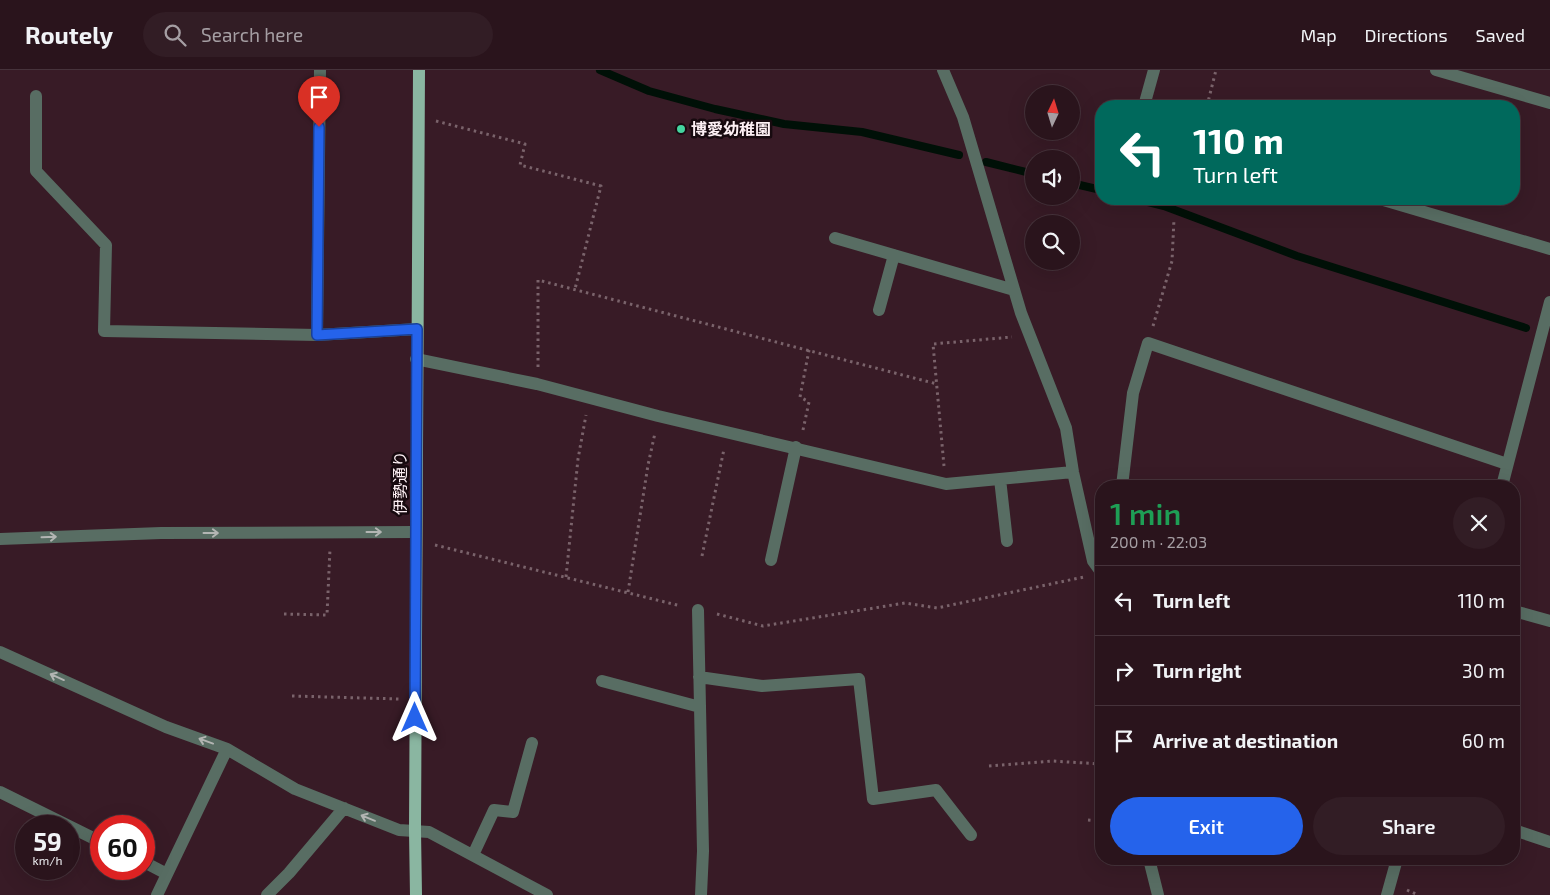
<!DOCTYPE html>
<meta charset="utf-8">
<style>
:root{--surface:#2a141c;--page:#321d25;--text:#f1f3f6;--muted:#a59ea3;--line:#46333b;--accent:#2563eb}
body{margin:0;font-family:"Exo 2","Noto Sans JP",sans-serif;background:var(--page);color:var(--text);height:100vh;display:flex;flex-direction:column;font-size:19px;white-space:nowrap}
*{box-sizing:border-box;margin:0}
p{font-size:16px;color:var(--muted)}
.icon{flex:none;width:28px;height:28px;fill:none;stroke:currentColor;stroke-width:2;stroke-linecap:round;stroke-linejoin:round}
.map{position:relative;flex:1;overflow:hidden}
.details{position:absolute;left:1095px;top:410px;width:425px;height:385px;display:flex;flex-direction:column;background:var(--surface);border-radius:20px;box-shadow:0 5px 20px #0002,0 0 0 1px var(--line)}
.details>*{flex:none}
.top-card{position:absolute;left:1095px;top:30px;width:425px;height:105px;border-radius:20px;box-shadow:0 5px 20px #0002,0 0 0 1px var(--line);background:#00695c;color:#fff;overflow:hidden}
.needle{width:32px;rotate:4deg}
.buttons{position:absolute;left:1025px;top:15px;display:grid;gap:10px}
.buttons a{display:grid;place-items:center;width:55px;height:55px;border-radius:50%;background:var(--surface);box-shadow:0 5px 20px #0002,0 0 0 1px var(--line);font-size:25px}
.speed{position:absolute;left:15px;top:745px;display:flex;gap:10px;font-size:25px;font-weight:700;text-align:center}
.speed>*{display:grid;place-content:center;width:65px;height:65px;border-radius:50%;background:var(--surface);box-shadow:0 5px 20px #0002,0 0 0 1px var(--line);line-height:1}
.speed small{font-size:12px;font-weight:400}
.speed .limit{border:8px solid #d22;background:#fff;color:#111}
.pin{position:absolute;display:grid;place-items:center;width:42px;height:42px;color:#fff;margin:-51px -21px;border-radius:50% 50% 50% 0;rotate:-45deg;box-shadow:0 0 5px #0007}
.pin .icon{rotate:45deg}
.me{position:absolute;width:55px;margin:-28px;rotate:0deg;stroke-linejoin:round;filter:drop-shadow(0 0 4px #0008)}
.turn{display:flex;align-items:center;gap:18px;height:105px;padding:0 15px;font-size:22px}
.turn .icon{width:65px;height:65px;stroke-width:2.5}
.turn b{display:block;font-size:35px;line-height:42px}
.round{display:grid;place-items:center;flex:none;width:52px;height:52px;border-radius:26px;background:var(--page)}
.headline{display:flex;align-items:center;justify-content:space-between;height:85px;padding:0 15px}
h1{font-size:30px;font-weight:600;line-height:38px;color:#1e9e55}
.action{display:flex;gap:10px;margin-top:auto;padding:10px 15px}
.action a{flex:1;height:58px;border-radius:30px;background:var(--accent);color:#fff;font-size:20px;font-weight:600;line-height:58px;text-align:center}
.action a+a{background:var(--page);color:var(--text)}
ul{padding:0;list-style:none}
li{display:flex;align-items:center;gap:15px;height:70px;padding:0 15px;border-top:1px solid var(--line)}
li div{flex:1}
li b{display:block;font-size:19px}
li em{font-style:normal}
header{display:flex;align-items:center;gap:30px;box-sizing:border-box;height:70px;padding:0 25px;background:var(--surface);border-bottom:1px solid var(--line)}
header strong{font-size:24px}
nav{display:flex;gap:28px;margin-inline-start:auto;font-size:18px}
.search{width:350px;height:45px;background:var(--page);display:flex;align-items:center;gap:12px;box-sizing:border-box;padding:0 18px;border-radius:28px;color:var(--muted);font-size:19px}
.map>svg:first-child{display:block}
</style>
<header>
<strong>Routely</strong>
<div class="search"><svg class="icon" aria-label="search" viewBox="0 0 24 24"><circle cx="10" cy="10" r="6"/><path d="M15 15l6 6"/></svg>Search here</div>
<nav><a>Map</a><a>Directions</a><a>Saved</a></nav>
</header>
<div class="map">
<svg width="1550" height="825" viewBox="0 0 1550 825">
<rect width="100%" height="100%" fill="#381b26"/>
<g fill="none" stroke-linecap="round" stroke-linejoin="round">
<path stroke="#001007" stroke-width="8" d="M600 0 649 21 715 39 784 54 862 62 959 85
M986 92 1034 104
M1071 113 1101 120
M1136 129 1164 136 1297 186 1526 258"/>
<path stroke="#7a636b" stroke-width="3" stroke-dasharray="2.5 4" stroke-linecap="butt" d="M1207 36 1216 0
M436 51 525 74 520 95 601 116 575 219
M1153 256 1172 191 1174 149
M538 297V210L937 314
M803 360 809 332 800 327 809 280
M944 396 933 274 1012 267
M435 475 681 536
M702 486 724 379
M566 507 578 389 586 345
M628 522 648 395 655 363
M284 544 327 545 330 479
M717 544 763 556 905 533 937 538 1084 507
M292 626 399 629
M989 696 1052 691 1101 694
M1088 750 1101 751
M1407 820 1418 825"/>
<path stroke="#586d63" stroke-width="12" d="M943 0 963 47 1021 243 1066 358 1073 402 1093 491 1101 502
M1436 0 1550 33
M36 26V101L106 175 104 261 317 265 417 259
M1144 36 1154 0
M1380 129 1550 179
M835 168 1014 220
M879 240 894 185
M317 265 320 0
M416 289 537 314 658 346 946 414 1073 402
M1000 409 1007 471
M1122 416 1133 323 1148 273 1507 394
M1502 416 1550 232
M0 469 161 463 416 462
M771 490 796 377
M698 540 703 781 701 825
M1514 541 1550 551
M0 582 166 657 227 679 295 719 399 760 429 762 547 825
M699 607 762 616 859 609 873 729 936 720 971 765
M602 611 700 637
M0 722 101 772
M1514 760 1550 772
M473 785 494 740 513 742 532 673
M1149 789 1158 825
M144 792 167 804
M157 825 227 679
M267 825 289 803 344 738
M1387 825 1397 789"/>
<path stroke="#8ab6a1" stroke-width="12" d="M416 825 415 761 419 0"/>
</g>
<defs><path id="oneway-shaft" d="M-6 0H5M1.5-3L5.5 0L1.5 3" fill="none" stroke-width="1.6" stroke-linecap="round" stroke-linejoin="round" transform="scale(1.25)"/></defs>
<g stroke="#b3b5b3">
<use href="#oneway-shaft" transform="translate(374 462)"/>
<use href="#oneway-shaft" transform="translate(211 463)"/>
<use href="#oneway-shaft" transform="translate(49 467) rotate(-2)"/>
<use href="#oneway-shaft" transform="translate(57 607) rotate(-156)"/>
<use href="#oneway-shaft" transform="translate(206 671) rotate(-160)"/>
<use href="#oneway-shaft" transform="translate(368 748) rotate(-158)"/>
</g>
<g fill="none" stroke-linecap="round" stroke-linejoin="round">
<defs>
<path id="route" d="M319 57 317 265 417 259 415 648"/>
</defs>
<use href="#route" stroke="#184099" stroke-width="12"/>
<use href="#route" stroke="#2563eb" stroke-width="9"/>
</g>
<circle fill="#44d49f" stroke="#170a0f" stroke-width="2" cx="681" cy="59" r="5"/>
<g text-anchor="middle" stroke-width="5" stroke-linejoin="round" paint-order="stroke">
<g font-size="16" font-weight="bold" fill="#fdf0f4" stroke="#170a0f" text-anchor="start">
<text x="691" y="65">博愛幼稚園</text>
</g>
<g font-size="16" fill="#fdf0f4" stroke="#170a0f">
<text transform="translate(400 413) rotate(-90)" y="6">伊勢通り</text>
</g>
</g>
</svg>
<div class="buttons">
<a><svg class="needle" viewBox="-14 -14 28 28"><path d="M0-13l5 13h-10z" fill="#e53935"/><path d="M0 13l5-13h-10z" fill="#a59ea3"/></svg></a>
<a><svg class="icon" aria-label="sound" viewBox="0 0 24 24"><path d="M4 9h4l5-4v14l-5-4H4zM17 9q2 3 0 6"/></svg></a>
<a><svg class="icon" aria-label="search" viewBox="0 0 24 24"><circle cx="10" cy="10" r="6"/><path d="M15 15l6 6"/></svg></a>
</div>
<div class="speed"><div>59<small>km/h</small></div><div class="limit">60</div></div>
<div class="pin" style="left:319px;top:57px;background:#d93025"><svg class="icon" aria-label="arrive" viewBox="0 0 24 24"><path d="M6 21V4h12l-3 4 3 4H6"/></svg></div>
<svg class="me" style="left:415px;top:648px" viewBox="-20 -20 40 40"><path d="M0-17L14 15 0 8-14 15z" fill="#2563eb" stroke="#fff" stroke-width="4"/></svg>
<div class="top-card">
<div class="turn"><svg class="icon" aria-label="left" viewBox="0 0 24 24"><path d="M17 20v-9H6M10 6l-5 5 5 5"/></svg><div><b>110 m</b>Turn left</div></div>
</div>
<section class="details">
<div class="headline"><div><h1>1 min</h1><p>200 m · 22:03</p></div><a class="round"><svg class="icon" aria-label="close" viewBox="0 0 24 24"><path d="M6 6l12 12M18 6L6 18"/></svg></a></div>
<ul>
<li><svg class="icon" aria-label="left" viewBox="0 0 24 24"><path d="M17 20v-9H6M10 6l-5 5 5 5"/></svg><div><b>Turn left</b></div><em>110 m</em></li>
<li><svg class="icon" aria-label="right" viewBox="0 0 24 24"><path d="M7 20v-9h11M14 6l5 5-5 5"/></svg><div><b>Turn right</b></div><em>30 m</em></li>
<li><svg class="icon" aria-label="arrive" viewBox="0 0 24 24"><path d="M6 21V4h12l-3 4 3 4H6"/></svg><div><b>Arrive at destination</b></div><em>60 m</em></li>
</ul>
<div class="action"><a>Exit</a><a>Share</a></div>
</section>
</div>
